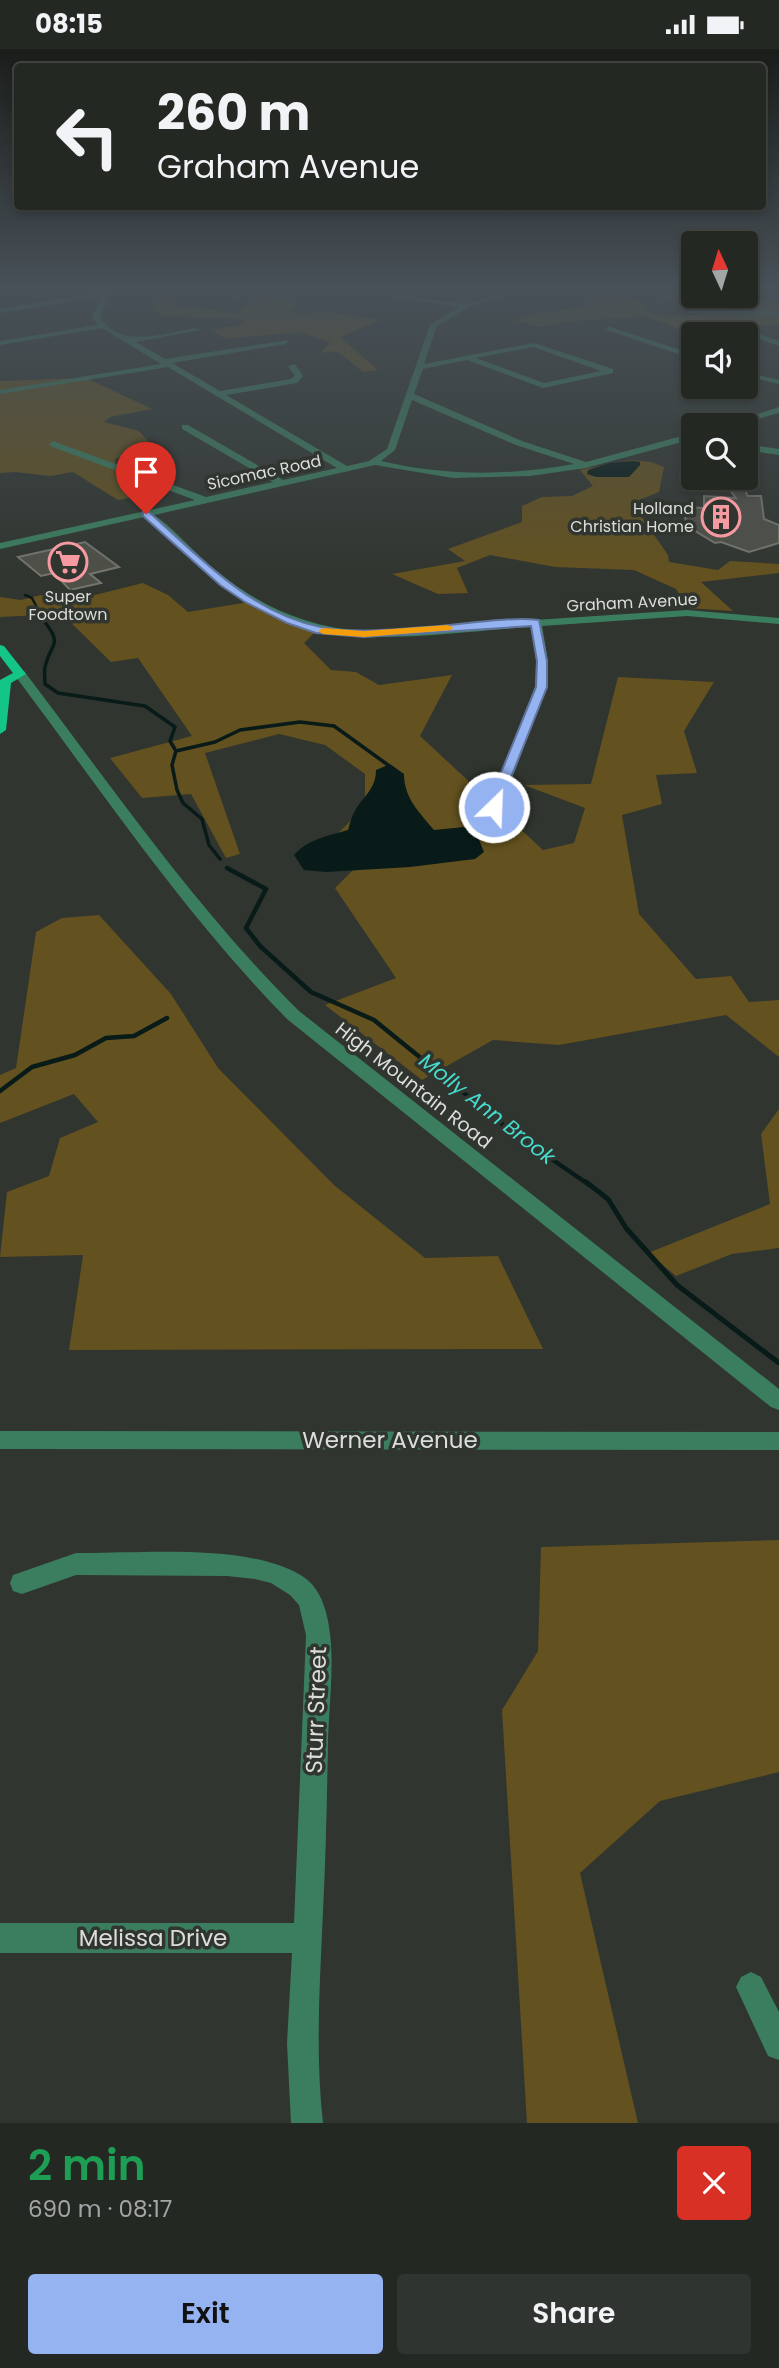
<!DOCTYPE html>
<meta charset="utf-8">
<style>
:root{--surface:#242823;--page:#303430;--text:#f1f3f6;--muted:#a3a6a6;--line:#414441;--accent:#95b2f1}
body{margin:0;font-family:Poppins,sans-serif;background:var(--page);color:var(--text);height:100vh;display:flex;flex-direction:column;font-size:26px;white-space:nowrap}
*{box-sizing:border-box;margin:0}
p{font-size:23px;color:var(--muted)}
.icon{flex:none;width:38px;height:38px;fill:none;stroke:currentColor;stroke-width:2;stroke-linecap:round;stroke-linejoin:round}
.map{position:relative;height:2074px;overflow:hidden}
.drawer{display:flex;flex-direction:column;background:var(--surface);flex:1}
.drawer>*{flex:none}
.hud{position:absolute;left:14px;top:14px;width:752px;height:147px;border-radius:7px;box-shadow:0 4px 10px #0003,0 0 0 2px var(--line);background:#242823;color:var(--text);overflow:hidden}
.needle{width:46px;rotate:356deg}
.fabs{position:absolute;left:681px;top:182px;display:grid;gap:14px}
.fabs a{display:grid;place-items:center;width:77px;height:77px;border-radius:7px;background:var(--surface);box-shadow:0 4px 10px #0003,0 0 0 2px var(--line);font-size:35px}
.pin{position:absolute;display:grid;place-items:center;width:60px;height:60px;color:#fff;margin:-72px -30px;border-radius:50% 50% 50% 0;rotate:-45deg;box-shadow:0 0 7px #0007}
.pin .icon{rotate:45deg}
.me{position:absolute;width:77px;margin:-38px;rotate:24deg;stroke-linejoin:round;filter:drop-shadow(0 0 5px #0008)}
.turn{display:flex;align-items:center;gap:24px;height:147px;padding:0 28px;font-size:32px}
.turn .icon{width:91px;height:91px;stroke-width:2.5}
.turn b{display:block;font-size:49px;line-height:60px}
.round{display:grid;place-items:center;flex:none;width:74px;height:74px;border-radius:7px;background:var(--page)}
.summary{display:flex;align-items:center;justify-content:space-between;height:119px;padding:0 28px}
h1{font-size:42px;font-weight:600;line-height:52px;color:#1e9e55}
.action{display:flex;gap:14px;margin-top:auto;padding:14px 28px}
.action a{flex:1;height:80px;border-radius:7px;background:var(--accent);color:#111;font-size:28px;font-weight:600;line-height:80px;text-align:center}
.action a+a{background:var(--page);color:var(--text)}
.status{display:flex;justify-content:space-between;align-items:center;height:49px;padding:0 35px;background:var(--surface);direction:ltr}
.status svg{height:19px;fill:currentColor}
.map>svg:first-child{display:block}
</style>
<div class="status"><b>08:15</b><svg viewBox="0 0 49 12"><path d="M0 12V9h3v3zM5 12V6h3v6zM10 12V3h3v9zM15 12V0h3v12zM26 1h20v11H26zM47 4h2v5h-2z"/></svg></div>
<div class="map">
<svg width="779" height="2074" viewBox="0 0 779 2074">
<rect width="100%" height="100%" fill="#30352f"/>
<path fill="#63511f" d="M185 239H196L168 251 179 257 236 264 258 246 300 255 288 262 304 267 318 261 380 271 340 288 378 321 363 323 337 302 321 304 330 293 299 283 226 290 212 281 244 275 241 270 162 267 155 260 153 251Z
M592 239 643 253 648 263 670 268 725 263 705 251 649 252 693 243V247H743L749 251 779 252V276H708L679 280 646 267 562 273 541 278 513 271 537 264 587 258 583 252 600 250 589 245Z
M86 329 152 360 110 368 104 373 139 382 153 398 115 410 116 417 172 440 118 451 73 423 50 427 15 423 0 424V332Z
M631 411 651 413 664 418 659 443 632 454 668 506 669 513 718 521 730 512 779 515V524L701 533 733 562 687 559 676 540 634 521 555 518 490 506 457 519 468 544 438 545 392 525 465 512 448 500 522 473V457L542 448 572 447 593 437 580 421Z
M143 534 168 546 188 563 255 552 316 582 304 594 331 621 356 623 379 636 452 626 420 687 543 801 574 794 585 759 524 736 591 735 618 628 714 633 684 682 697 724 656 726 662 755 622 766 639 865 696 930 731 927 749 953 779 951V1008L726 966 559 996 493 991 422 1031 325 956 396 929 335 839 355 819 318 805 365 757V725L325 696 279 685 205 704 240 805 226 809 191 745 142 749 110 709 192 687 138 609 111 613 62 565 0 568V548L21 551 41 546 75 551Z
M99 866 171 945 218 1019 334 1136 425 1209 498 1207 543 1300 69 1301 83 1206 0 1208 7 1143 49 1127 60 1089 98 1073 74 1045 0 1074V1026L16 1019 36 883 62 869Z
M779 1060V1199L732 1205 676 1227 648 1204 770 1155 761 1085Z
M779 1491V1723L660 1752 580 1824 638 2074H527L502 1661 538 1602 541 1498Z"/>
<path fill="#081b19" d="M633 412 640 413V416L629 428H596L587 425 588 421 610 414Z
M390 715 404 725C404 749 419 763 434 781L464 778 475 781 484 803 475 810 410 818 326 823 304 821 294 806C308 790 328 787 348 781 350 774 352 766 356 760 365 746 376 739 376 721Z"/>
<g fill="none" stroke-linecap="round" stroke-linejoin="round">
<path stroke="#081b19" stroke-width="2.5" d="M25 546 32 549 45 574"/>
<path stroke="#081b19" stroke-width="3.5" d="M44 572C64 597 50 594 45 618 44 623 45 630 45 635L58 644 145 657 175 678 170 692 176 702 172 716 177 741 183 754 202 770 209 796 220 810
M176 702 215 693 240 681 300 673 334 677 388 716"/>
<path stroke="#081b19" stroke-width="4.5" d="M227 819 266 840 246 879 260 897 311 943 374 971 512 1083 588 1135
M0 1042 32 1018 75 1006 106 989 134 987 167 969"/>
<path stroke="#081b19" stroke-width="5" d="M586 1133 608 1150 626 1179 677 1236 779 1314"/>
</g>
<path fill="#4e4f47" stroke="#74756d" stroke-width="2" d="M741 435 748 447H761L764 470 779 476V494L749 503 721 493 715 494 687 477 683 458 704 459V447L736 449 726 436Z
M85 493 119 518 90 525 101 534 70 541 54 524 41 527 18 508Z"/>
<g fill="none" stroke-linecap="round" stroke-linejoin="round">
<path fill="#3b7e5f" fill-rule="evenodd" d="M121 239H130L106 247 108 250 100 268C119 301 166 284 196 279L200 281 136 293 165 310 289 291 286 295 172 314 220 342 291 330 295 327 288 317 295 315 303 327 297 334 226 346 347 417 369 412 387 400 430 276 460 258 337 239 467 255 522 239H531L469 258 437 277 424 315 534 294 613 320V324L543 339 467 311 423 320 414 345 522 392 586 413 693 384V390L586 419 530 427 453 429 375 416 154 466C172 478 186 495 203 510 249 552 301 578 364 582L687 561 779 569V575L687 567 542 577 548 612 547 638 501 758 499 761H489L487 758 535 638 536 612 531 578C425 584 326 609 232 544 200 522 176 489 144 468L0 500V494L195 451 50 397 49 395 53 392 206 448 273 433 182 380V376H188L283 431 337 419 168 318 0 345V341L161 315 102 279 0 296V292L97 276 92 268 101 250 99 248 0 264V260ZM533 298 601 322 544 334 476 309ZM412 351 516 396 574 415C509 427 446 427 381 412L395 401Z
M257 239H265L233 250 228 249Z
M690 261 779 262V266L688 264Z
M607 277 693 305V310L607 281Z
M739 278 779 292V297L736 282Z
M746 323 779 331V335L746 327Z
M779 358V364L737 376H725Z
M746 395 779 400V406L746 401Z
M16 622H24C112 738 196 860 299 962L779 1340V1361L771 1358 287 970C185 866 103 744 16 628Z
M0 1382 779 1383V1401L0 1400Z
M76 1504C139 1505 254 1493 305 1529 322 1541 328 1566 330 1585 334 1618 329 1658 328 1692 327 1748 326 1805 323 1862 320 1933 315 2003 323 2074H291L287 1994 292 1904H0V1874H294L306 1586 299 1556 290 1546 271 1534 255 1530 227 1527 76 1526 22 1545 13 1542 10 1534 13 1526Z
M751 1923 761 1928 779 1963V2011L768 2007 736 1938 741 1928Z"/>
<path fill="#13c688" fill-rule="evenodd" d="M0 596 4 597 26 625 11 634 6 681 0 685V631L13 624 0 607Z"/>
</g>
<linearGradient id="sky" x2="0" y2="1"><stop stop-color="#1a1d1a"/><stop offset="0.45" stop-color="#485158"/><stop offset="1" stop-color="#485158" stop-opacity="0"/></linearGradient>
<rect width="779" height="529" fill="url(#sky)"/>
<path fill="#95b2f1" stroke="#61749d" stroke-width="2" d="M143 463H149C199 508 252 565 321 578 355 585 392 580 427 578 458 576 511 567 539 571L547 612V638L498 761H489L487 758 536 638 537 612 531 577 364 588 316 584 287 574 245 553 220 536 143 467Z"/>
<path fill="#f59e0b" d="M448 576 453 579 451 581 364 588 323 585 318 582 323 579 364 582Z"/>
<defs>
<symbol id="building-ring" viewBox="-11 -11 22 22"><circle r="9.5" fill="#30352f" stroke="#f49aa0" stroke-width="1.5"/><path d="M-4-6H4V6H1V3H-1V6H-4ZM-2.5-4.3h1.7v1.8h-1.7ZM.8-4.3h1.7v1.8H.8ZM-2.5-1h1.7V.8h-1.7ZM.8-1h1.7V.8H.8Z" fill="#f49aa0"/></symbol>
<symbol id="supermarket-ring" viewBox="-11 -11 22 22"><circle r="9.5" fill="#30352f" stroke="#f49aa0" stroke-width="1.5"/><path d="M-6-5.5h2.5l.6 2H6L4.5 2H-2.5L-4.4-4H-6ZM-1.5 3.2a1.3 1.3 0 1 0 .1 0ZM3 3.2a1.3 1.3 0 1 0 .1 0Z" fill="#f49aa0"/></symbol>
</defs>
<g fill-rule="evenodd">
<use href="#building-ring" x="699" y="446" width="44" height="44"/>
<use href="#supermarket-ring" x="46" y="491" width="44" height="44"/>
</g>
<g text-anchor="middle" stroke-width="7" stroke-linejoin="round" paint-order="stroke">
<g font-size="16" fill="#daddd9" stroke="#30352f">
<text transform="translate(264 423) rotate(-12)" y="6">Sicomac Road</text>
<text transform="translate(632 553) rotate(-3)" y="6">Graham Avenue</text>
</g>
<g font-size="16" fill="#daddd9" stroke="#30352f" text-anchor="end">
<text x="694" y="465">Holland<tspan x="694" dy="18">Christian Home</tspan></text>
<text x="68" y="553" text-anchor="middle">Super<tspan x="68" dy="18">Foodtown</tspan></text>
</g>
<g font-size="19" fill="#daddd9" stroke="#30352f">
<text transform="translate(414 1036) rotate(38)" y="7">High Mountain Road</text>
</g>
<g font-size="21" font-style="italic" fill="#46dbcd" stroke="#30352f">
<text transform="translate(487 1060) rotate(38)" y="7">Molly Ann Brook</text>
</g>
<g font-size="23" fill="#daddd9" stroke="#30352f">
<text x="390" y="1399">Werner Avenue</text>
<text transform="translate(316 1661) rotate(-88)" y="8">Sturr Street</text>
<text x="153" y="1897">Melissa Drive</text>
</g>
</g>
</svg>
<div class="fabs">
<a><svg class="needle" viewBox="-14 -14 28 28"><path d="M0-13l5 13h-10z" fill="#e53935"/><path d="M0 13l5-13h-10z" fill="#a3a6a6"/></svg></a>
<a><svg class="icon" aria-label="sound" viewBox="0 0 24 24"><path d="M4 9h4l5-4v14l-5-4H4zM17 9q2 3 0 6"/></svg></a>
<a><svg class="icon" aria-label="search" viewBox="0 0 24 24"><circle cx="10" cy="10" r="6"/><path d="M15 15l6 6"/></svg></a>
</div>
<div class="pin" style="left:146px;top:465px;background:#d93025"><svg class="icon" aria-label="arrive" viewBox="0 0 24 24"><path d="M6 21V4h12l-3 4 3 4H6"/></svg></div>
<svg class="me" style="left:494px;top:758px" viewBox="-20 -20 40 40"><circle r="17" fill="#95b2f1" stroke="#fff" stroke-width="3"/><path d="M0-11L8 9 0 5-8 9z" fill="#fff"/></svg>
<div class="hud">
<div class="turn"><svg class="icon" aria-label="left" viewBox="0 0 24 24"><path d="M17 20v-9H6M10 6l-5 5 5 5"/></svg><div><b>260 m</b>Graham Avenue</div></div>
</div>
</div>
<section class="drawer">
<div class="summary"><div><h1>2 min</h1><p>690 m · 08:17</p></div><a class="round" style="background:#d93025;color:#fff"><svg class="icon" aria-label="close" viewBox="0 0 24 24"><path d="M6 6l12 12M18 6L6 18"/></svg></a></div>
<div class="action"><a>Exit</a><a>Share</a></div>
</section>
